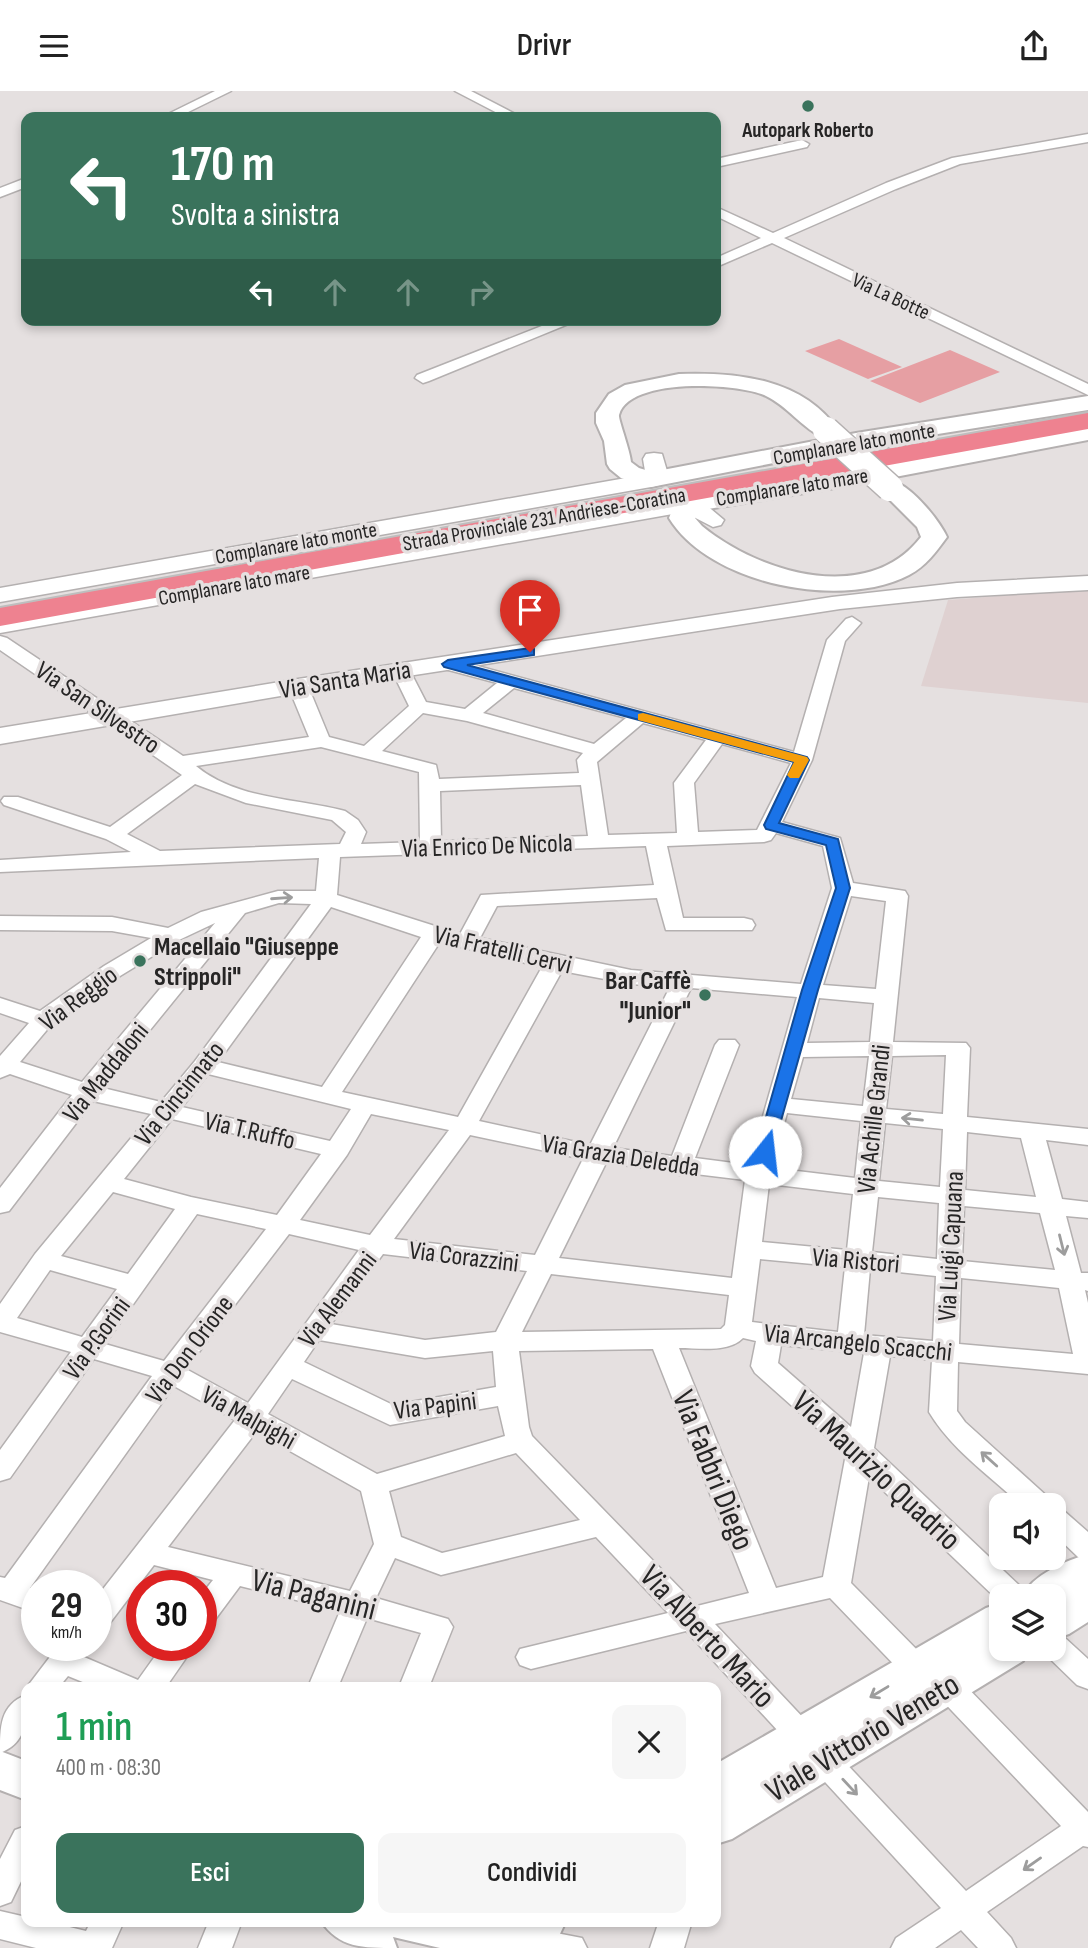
<!DOCTYPE html>
<html lang="it">
<meta charset="utf-8">
<style>
:root{--surface:#fff;--page:#f6f6f6;--text:#222;--muted:#767676;--accent:#3a735c}
body{margin:0;font-family:"Sofia Sans Condensed",sans-serif;background:var(--page);color:var(--text);height:100vh;display:flex;flex-direction:column;font-size:26px;white-space:nowrap}
*{box-sizing:border-box;margin:0}
p{font-size:23px;color:var(--muted)}
.icon{flex:none;width:38px;height:38px;fill:none;stroke:currentColor;stroke-width:2;stroke-linecap:round;stroke-linejoin:round}
.map{position:relative;flex:1;overflow:hidden}
.details{position:absolute;left:21px;top:1591px;width:700px;height:245px;display:flex;flex-direction:column;background:var(--surface);border-radius:14px;box-shadow:0 4px 10px #0003}
.details>*{flex:none}
.banner{position:absolute;left:21px;top:21px;width:700px;height:214px;border-radius:14px;box-shadow:0 4px 10px #0003;background:#3a735c;color:#fff;overflow:hidden}
.tools{position:absolute;left:989px;top:1402px;display:grid;gap:14px}
.tools a{display:grid;place-items:center;width:77px;height:77px;border-radius:14px;background:var(--surface);box-shadow:0 4px 10px #0003;font-size:35px}
.speed{position:absolute;left:21px;top:1479px;display:flex;gap:14px;font-size:35px;font-weight:700;text-align:center}
.speed>*{display:grid;place-content:center;width:91px;height:91px;border-radius:50%;background:var(--surface);box-shadow:0 4px 10px #0003;line-height:1}
.speed small{font-size:18px;font-weight:400}
.speed .limit{border:10px solid #d22;background:#fff;color:#111}
.pin{position:absolute;display:grid;place-items:center;width:60px;height:60px;color:#fff;margin:-72px -30px;border-radius:50% 50% 50% 0;rotate:-45deg;box-shadow:0 0 7px #0007}
.pin .icon{rotate:45deg}
.me{position:absolute;width:77px;margin:-38px;rotate:16deg;stroke-linejoin:round;filter:drop-shadow(0 0 5px #0008)}
.turn{display:flex;align-items:center;gap:24px;height:147px;padding:0 35px;font-size:32px}
.turn .icon{width:91px;height:91px;stroke-width:2.5}
.turn b{display:block;font-size:49px;line-height:60px}
.lanes{display:flex;align-items:center;height:66px;padding:0 35px;background:#0003;justify-content:center;gap:35px;direction:ltr}
.lanes .off{opacity:.35}
.round{display:grid;place-items:center;flex:none;width:74px;height:74px;border-radius:14px;background:var(--page)}
.head{display:flex;align-items:center;justify-content:space-between;height:119px;padding:0 35px}
h1{font-size:42px;font-weight:600;line-height:52px;color:#1e9e55}
.cta{display:flex;gap:14px;margin-top:auto;padding:14px 35px}
.cta a{flex:1;height:80px;border-radius:14px;background:var(--accent);color:#fff;font-size:28px;font-weight:600;line-height:80px;text-align:center}
.cta a+a{background:var(--page);color:var(--text)}
header{display:flex;justify-content:space-between;align-items:center;height:91px;padding:0 35px;background:var(--surface);font-size:32px;font-weight:600}
.map>svg:first-child{display:block}
</style>
<header><svg class="icon" aria-label="menu" viewBox="0 0 24 24"><path d="M4 6h16M4 12h16M4 18h16"/></svg>Drivr<svg class="icon" aria-label="share" viewBox="0 0 24 24"><path d="M12 15V3M7 8l5-5 5 5M5 13v7h14v-7"/></svg></header>
<div class="map">
<svg width="1088" height="1857" viewBox="0 0 1088 1857">
<rect width="100%" height="100%" fill="#e5e0e0"/>
<path fill="#dfd1d1" d="M1088 498V612L921 595 948 509Z"/>
<path fill="#e69fa3" d="M839 248 902 276 868 288 805 260Z
M950 259 1000 281 920 312 870 290Z"/>
<g fill="none" stroke-linecap="round" stroke-linejoin="round">
<defs>
<path id="minor" d="M215 0H231L178 26H162Z
M455 0H471L521 26H505Z
M1088 43V51L960 73 896 98 784 147 1088 293V304L772 152 716 176V167L761 147 716 125V116L773 142 886 92 952 67Z
M802 49 809 53 807 56 716 76V68Z
M26 87V96L0 106V97Z
M557 229H578L429 290 423 292 415 287 417 284Z
M852 526 861 532 845 550 812 669 782 731 840 747 853 792 905 800 908 805 893 951 966 952 970 957 967 1026 1088 1038V1054L1046 1049 1062 1108 1088 1111V1127L1066 1125 1081 1182H1088V1200L1085 1199 1088 1212V1283L958 1271 957 1320 965 1331 1049 1407 1053 1414H1021C990 1385 951 1358 929 1321L932 1269 890 1265 874 1357 1022 1497 1027 1505H1001V1512L869 1386 851 1492 928 1570 932 1578 928 1586 917 1590 906 1586 830 1507 715 1533 966 1800 1061 1735 935 1602 931 1594 935 1586 946 1582 957 1586 1088 1721V1756L1083 1755 987 1821 1011 1847 1016 1857H978L961 1839 935 1857H891L896 1847 941 1817 686 1540 531 1578 520 1574 516 1566 520 1558 668 1522 596 1446 441 1484 395 1467 376 1507 448 1528 453 1536 429 1596H399L421 1542 367 1527 338 1596H308L340 1520 240 1495 211 1534 201 1537V1504L213 1489 154 1474 106 1537 96 1540V1507L235 1329 174 1295 30 1497 37 1499V1522L0 1509V1486L5 1487 152 1285 94 1268 10 1387 0 1390V1359L71 1261 0 1241V1213L35 1163 151 1023 93 1010 9 1120 0 1122V1097L72 1004 10 983 0 987V965L29 932 0 922V907L40 920 104 875 151 847 112 840 0 839V825L112 826 168 837 201 821 278 800H316L319 767 0 781V769L131 761 106 748 4 714 1 710 4 706H18L110 736 182 684 0 559V545L7 547 183 665 309 646 288 595 298 589 308 595 329 646 364 655 409 615 392 580 394 576H408L426 611 465 618 497 592 441 577 439 573 441 569 448 567 794 661 827 549 846 528ZM514 597 626 627 594 653 483 622ZM423 622 467 630 583 662 577 669 579 682 439 688 436 674 382 660ZM643 632 706 649 674 692 677 742 608 744 597 671ZM722 653 791 672 757 739 698 741 694 692ZM321 656 419 681 420 751 361 753 366 741 358 729 345 720C295 707 237 709 196 675ZM195 693 246 712 332 729 346 741 340 753 160 760 127 743ZM581 694 588 745 441 750 440 700ZM776 742 823 755 832 797 801 893 631 879 480 847 497 815 657 807 666 839H752L755 834 752 829 744 827H683L667 755 764 751 771 749ZM646 755 654 794 481 804 460 843 337 804 340 766ZM851 805 886 810 876 898 823 894ZM279 812 311 813 195 970 161 1011 103 997 245 822ZM331 816 421 846 322 996 218 971ZM215 832 82 991 20 971 51 934 120 885 179 849ZM440 851 542 876 458 1026 342 1001ZM562 880 631 893 670 896 590 1054 479 1030ZM691 897 797 906 749 1074 695 1067 739 954 735 949H719L715 954 672 1065 613 1057ZM819 907 874 912 870 951 807 952ZM946 964 943 1023 886 1018 892 965ZM869 965 863 1015 791 1008 803 966ZM208 983 351 1018 330 1050 182 1016ZM787 1022 861 1030 855 1087 772 1077ZM371 1023 449 1039 370 1144 300 1129 347 1064ZM172 1028 321 1063 277 1124 191 1106 124 1088ZM885 1032 943 1038 940 1096 879 1090ZM967 1041 1021 1047 1036 1106 965 1099ZM470 1044 583 1068 535 1164 394 1148ZM606 1072 670 1080 680 1084 687 1082 745 1089 732 1187 559 1167ZM769 1093 853 1103 847 1159 762 1151ZM113 1101 175 1118 128 1183 61 1165ZM878 1106 939 1112 937 1168 872 1161ZM964 1115 1040 1122 1055 1179 962 1170ZM197 1123 266 1138 164 1270 105 1253ZM289 1143 359 1159 248 1312 186 1278ZM383 1163 527 1180 496 1241 425 1249 331 1233ZM760 1168 845 1176 838 1241 752 1231ZM870 1178 936 1185 933 1250 864 1244ZM50 1179 117 1198 82 1246 17 1227ZM551 1183 729 1204 725 1234 721 1238 522 1241ZM961 1187 1059 1197 1073 1263 959 1253ZM743 1247 756 1250 751 1275 755 1282 846 1363 823 1486 776 1497 679 1257C699 1257 729 1262 743 1247ZM319 1249 425 1267 493 1260 496 1296 393 1314 304 1271ZM781 1254 864 1262 851 1336 778 1272ZM653 1258 749 1502 697 1515 532 1345 529 1336 519 1260ZM292 1288 390 1334 498 1315 505 1345 377 1383 268 1323ZM256 1341 361 1400 374 1453 350 1500 168 1456ZM516 1362 580 1429 442 1462 401 1446 389 1400Z
M1054 1416 1064 1420 1088 1441V1469L1078 1466 1054 1443Z
M1054 1542 1064 1546 1088 1568V1598L1077 1594 1044 1562 1041 1558H1054Z
M59 1554H91L84 1566 138 1589 163 1554H195L166 1596H95L68 1585 59 1596H27Z
M26 1604C27 1628 27 1652 0 1662 0 1636 0 1614 26 1604Z
M26 1735V1780L11 1811 0 1815V1768L15 1739Z
M0 1820 26 1826V1830H45L86 1840 91 1830H124L112 1857H36L0 1848Z
M209 1830H242L232 1857H198Z
M659 1830H692L684 1857H650Z
M515 1834 582 1847 587 1857H503L499 1848 503 1838Z"/>
<path id="tertiary" d="M654 362 662 363 667 380 659 394 651 396 0 511V497L643 384 645 380 643 368 646 363Z
M685 407 705 413 724 429 721 434 713 436 684 421 0 542V528Z
M1088 485V499L957 506 840 518 298 602 0 653V637L298 588 832 506 957 492Z"/>
<path id="secondary" d="M679 283C736 281 802 287 838 339L834 344C829 345 824 347 819 344 803 337 787 315 766 305 739 292 629 286 619 324 618 328 630 359 631 371L639 377 652 381 856 342 1088 305V319L856 356 651 396 621 387 610 378 607 373 604 350 596 332V322L609 303 625 294Z
M1088 335V349L853 394 696 420 695 427 702 435C759 482 868 515 921 446L917 436 878 397 881 392C887 390 892 389 898 392 915 400 939 429 947 446 936 461 926 475 909 484 842 519 710 494 669 427L676 409 685 407 853 380Z
M1088 1463V1531L1069 1543 1054 1548V1505H1022C1033 1484 1065 1470 1088 1463Z
M1001 1512V1558H1029L1023 1570 732 1748 716 1753V1673L986 1517Z
M0 1660 26 1670V1709L0 1699Z
M321 1830H566L559 1845 537 1857H440L393 1846 397 1857C362 1857 339 1857 321 1830Z"/>
<path id="trunk" d="M1088 322V338L0 535V517Z"/>
</defs>
<use href="#minor" stroke="#b4b0b0" stroke-width="3"/>
<use href="#tertiary" stroke="#b4b0b0" stroke-width="3"/>
<use href="#secondary" stroke="#b4b0b0" stroke-width="4"/>
<use href="#trunk" stroke="#bebebe" stroke-width="4"/>
<use href="#minor" fill="#fff" fill-rule="evenodd"/>
<use href="#tertiary" fill="#fff" fill-rule="evenodd"/>
<use href="#secondary" fill="#fff" fill-rule="evenodd"/>
<use href="#trunk" fill="#ee8290" fill-rule="evenodd"/>
<defs>
<path id="secondary-bridge" d="M826 339 890 397"/>
</defs>
<use href="#secondary-bridge" stroke="#b4b0b0" stroke-width="29" stroke-linecap="butt"/>
<use href="#secondary-bridge" stroke="#fff" stroke-width="26"/>
</g>
<defs><path id="oneway-shaft" d="M-6 0H5M1.5-3L5.5 0L1.5 3" fill="none" stroke-width="1.6" stroke-linecap="round" stroke-linejoin="round" transform="scale(1.75)"/></defs>
<g stroke="#9d9d9d">
<use href="#oneway-shaft" transform="translate(282 807) rotate(-4)"/>
<use href="#oneway-shaft" transform="translate(912 1028) rotate(-174)"/>
<use href="#oneway-shaft" transform="translate(1062 1154) rotate(76)"/>
<use href="#oneway-shaft" transform="translate(989 1368) rotate(-138)"/>
<use href="#oneway-shaft" transform="translate(879 1601) rotate(149)"/>
<use href="#oneway-shaft" transform="translate(850 1696) rotate(47)"/>
<use href="#oneway-shaft" transform="translate(1032 1773) rotate(145)"/>
</g>
<path fill="#1a73e8" stroke="#114b97" stroke-width="2" d="M530 557 534 558V564L467 574 807 666 809 669 779 732 838 748 850 797 818 899 771 1065H759L756 1061 802 899 836 797 826 754 766 738 764 734 794 671 444 576 442 573 448 569Z"/>
<path fill="#f59e0b" d="M643 622 807 666 809 669 799 687H790L787 684 794 671 638 629V623Z"/>
<g fill="#3a735c" stroke="#e5e0e0" stroke-width="2.5">
<circle cx="808" cy="15" r="7"/>
<circle cx="140" cy="870" r="7"/>
<circle cx="705" cy="904" r="7"/>
</g>
<g text-anchor="middle" stroke-width="7" stroke-linejoin="round" paint-order="stroke">
<g font-size="21" font-weight="bold" fill="#262525" stroke="#e5e0e0">
<text x="808" y="46">Autopark Roberto</text>
</g>
<g font-size="21" fill="#262525" stroke="#e5e0e0">
<text transform="translate(891 205) rotate(25)" y="7">Via La Botte</text>
<text transform="translate(854 353) rotate(-10)" y="7">Complanare lato monte</text>
<text transform="translate(792 396) rotate(-9)" y="7">Complanare lato mare</text>
<text transform="translate(544 428) rotate(-10)" y="7">Strada Provinciale 231 Andriese-Coratina</text>
<text transform="translate(296 452) rotate(-10)" y="7">Complanare lato monte</text>
<text transform="translate(234 494) rotate(-10)" y="7">Complanare lato mare</text>
</g>
<g font-size="26" fill="#262525" stroke="#e5e0e0">
<text transform="translate(345 588) rotate(-9)" y="9">Via Santa Maria</text>
<text transform="translate(98 616) rotate(34)" y="9">Via San Silvestro</text>
<text transform="translate(487 754) rotate(-2)" y="9">Via Enrico De Nicola</text>
<text transform="translate(503 858) rotate(13)" y="9">Via Fratelli Cervi</text>
<text transform="translate(78 907) rotate(-37)" y="9">Via Reggio</text>
<text transform="translate(105 981) rotate(-51)" y="9">Via Maddaloni</text>
<text transform="translate(179 1002) rotate(-51)" y="9">Via Cincinnato</text>
<text transform="translate(873 1028) rotate(-84)" y="9">Via Achille Grandi</text>
<text transform="translate(250 1039) rotate(13)" y="9">Via T.Ruffo</text>
<text transform="translate(621 1064) rotate(9)" y="9">Via Grazia Deledda</text>
<text transform="translate(950 1155) rotate(-87)" y="9">Via Luigi Capuana</text>
<text transform="translate(464 1165) rotate(7)" y="9">Via Corazzini</text>
<text transform="translate(856 1169) rotate(5)" y="9">Via Ristori</text>
<text transform="translate(337 1208) rotate(-53)" y="9">Via Alemanni</text>
<text transform="translate(96 1247) rotate(-54)" y="9">Via P.Gorini</text>
<text transform="translate(858 1251) rotate(6)" y="9">Via Arcangelo Scacchi</text>
<text transform="translate(189 1258) rotate(-53)" y="9">Via Don Orione</text>
<text transform="translate(435 1314) rotate(-7)" y="9">Via Papini</text>
<text transform="translate(249 1326) rotate(29)" y="9">Via Malpighi</text>
</g>
<g font-size="26" font-weight="bold" fill="#262525" stroke="#e5e0e0" text-anchor="start">
<text x="154" y="864">Macellaio "Giuseppe<tspan x="154" dy="30">Strippoli"</tspan></text>
<text x="691" y="898" text-anchor="end">Bar Caffè<tspan x="691" dy="30">"Junior"</tspan></text>
</g>
<g font-size="32" fill="#262525" stroke="#e5e0e0">
<text transform="translate(714 1379) rotate(68)" y="11">Via Fabbri Diego</text>
<text transform="translate(877 1379) rotate(43)" y="11">Via Maurizio Quadrio</text>
<text transform="translate(314 1503) rotate(14)" y="11">Via Paganini</text>
<text transform="translate(708 1545) rotate(47)" y="11">Via Alberto Mario</text>
<text transform="translate(862 1646) rotate(-31)" y="11">Viale Vittorio Veneto</text>
</g>
</g>
</svg>
<div class="tools">
<a><svg class="icon" aria-label="sound" viewBox="0 0 24 24"><path d="M4 9h4l5-4v14l-5-4H4zM17 9q2 3 0 6"/></svg></a>
<a><svg class="icon" aria-label="layers" viewBox="0 0 24 24"><path d="M12 4l9 5-9 5-9-5zM3 14l9 5 9-5"/></svg></a>
</div>
<div class="speed"><div>29<small>km/h</small></div><div class="limit">30</div></div>
<div class="pin" style="left:530px;top:561px;background:#d93025"><svg class="icon" aria-label="arrive" viewBox="0 0 24 24"><path d="M6 21V4h12l-3 4 3 4H6"/></svg></div>
<svg class="me" style="left:765px;top:1061px" viewBox="-20 -20 40 40"><circle r="19" fill="#fff"/><path d="M0-13L10 11 0 6-10 11z" fill="#1a73e8"/></svg>
<div class="banner">
<div class="turn"><svg class="icon" aria-label="left" viewBox="0 0 24 24"><path d="M17 20v-9H6M10 6l-5 5 5 5"/></svg><div><b>170 m</b>Svolta a sinistra</div></div>
<div class="lanes"><svg class="icon" aria-label="left" viewBox="0 0 24 24"><path d="M17 20v-9H6M10 6l-5 5 5 5"/></svg><svg class="icon off" aria-label="ahead" viewBox="0 0 24 24"><path d="M12 20V5M6 11l6-6 6 6"/></svg><svg class="icon off" aria-label="ahead" viewBox="0 0 24 24"><path d="M12 20V5M6 11l6-6 6 6"/></svg><svg class="icon off" aria-label="right" viewBox="0 0 24 24"><path d="M7 20v-9h11M14 6l5 5-5 5"/></svg></div>
</div>
<section class="details">
<div class="head"><div><h1>1 min</h1><p>400 m · 08:30</p></div><a class="round"><svg class="icon" aria-label="close" viewBox="0 0 24 24"><path d="M6 6l12 12M18 6L6 18"/></svg></a></div>
<div class="cta"><a>Esci</a><a>Condividi</a></div>
</section>
</div>
